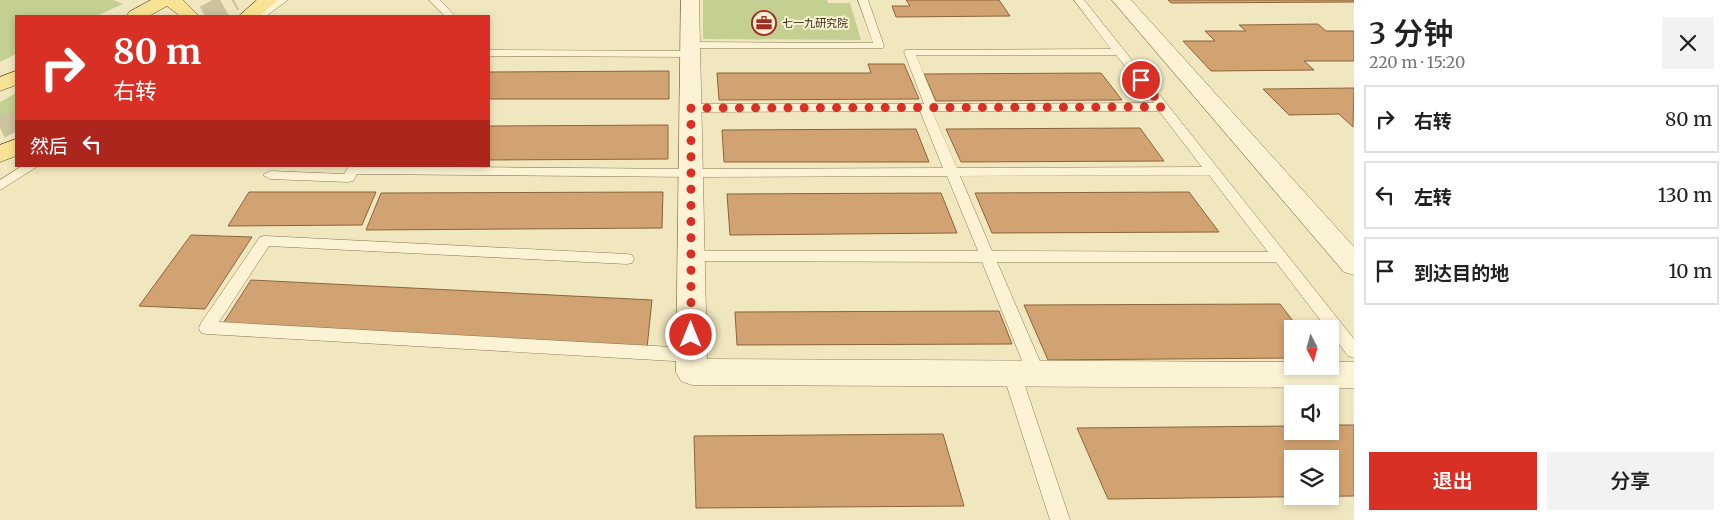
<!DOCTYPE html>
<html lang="zh">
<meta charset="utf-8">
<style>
:root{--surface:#fff;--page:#f2f2f2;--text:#222;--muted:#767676;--line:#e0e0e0;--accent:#d93025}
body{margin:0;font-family:Merriweather,"Noto Sans SC",serif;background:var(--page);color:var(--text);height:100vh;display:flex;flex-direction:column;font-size:19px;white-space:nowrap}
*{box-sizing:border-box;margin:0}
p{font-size:16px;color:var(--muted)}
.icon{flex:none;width:28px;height:28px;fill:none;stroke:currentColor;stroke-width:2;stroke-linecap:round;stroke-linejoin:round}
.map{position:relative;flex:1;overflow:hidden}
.side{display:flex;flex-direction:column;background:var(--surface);width:375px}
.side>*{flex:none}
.top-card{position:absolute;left:15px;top:15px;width:475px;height:152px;border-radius:0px;box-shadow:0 2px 8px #0003;background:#d93025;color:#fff;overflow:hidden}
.needle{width:32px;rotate:174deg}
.buttons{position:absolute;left:1284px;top:320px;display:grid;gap:10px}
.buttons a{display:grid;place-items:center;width:55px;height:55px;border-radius:0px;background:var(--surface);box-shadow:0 2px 8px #0003;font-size:25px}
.pin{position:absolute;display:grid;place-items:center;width:42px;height:42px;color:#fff;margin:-21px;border:2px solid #fff;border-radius:50%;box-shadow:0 1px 5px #0007}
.me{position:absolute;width:55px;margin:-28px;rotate:0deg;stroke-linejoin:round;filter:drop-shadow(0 0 4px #0008)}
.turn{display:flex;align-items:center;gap:18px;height:105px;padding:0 15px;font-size:22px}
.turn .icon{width:65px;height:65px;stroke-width:2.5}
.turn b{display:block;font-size:35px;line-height:42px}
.then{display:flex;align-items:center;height:48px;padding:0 15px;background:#0003;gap:10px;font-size:19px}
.round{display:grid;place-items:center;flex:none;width:52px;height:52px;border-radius:0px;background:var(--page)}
.summary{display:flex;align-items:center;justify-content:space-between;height:85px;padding:0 15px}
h1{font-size:30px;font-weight:600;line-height:38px}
.action{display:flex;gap:10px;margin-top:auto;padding:10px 15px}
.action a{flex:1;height:58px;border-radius:0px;background:var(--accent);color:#fff;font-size:20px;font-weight:600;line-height:58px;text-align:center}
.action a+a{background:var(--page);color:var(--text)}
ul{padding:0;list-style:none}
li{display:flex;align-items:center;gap:15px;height:68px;margin:0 10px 8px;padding:0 5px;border:2px solid var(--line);border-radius:0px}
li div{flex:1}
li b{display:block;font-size:19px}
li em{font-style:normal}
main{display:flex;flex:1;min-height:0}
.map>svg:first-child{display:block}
</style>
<main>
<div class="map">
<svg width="1354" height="520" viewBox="0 0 1354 520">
<rect width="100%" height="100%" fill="#f1e7bf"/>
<path fill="#c3d092" d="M0 0H113L123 4 96 16H16V54L0 62Z
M703 0H827L828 3H850L861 40 703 39Z
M16 93V119L0 127V102Z"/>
<path fill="#d2a372" stroke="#8c633a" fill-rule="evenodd" d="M906 0H999L1010 16 896 17 892 6H910Z
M1168 0H1354V2L1171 3Z
M1318 24 1326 31H1354V61H1304L1314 70 1211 71 1183 41H1215L1205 31H1246L1239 25Z
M868 64H904L919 99 719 100 717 73H871Z
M669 71V99H489V72Z
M1101 73 1122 100 936 101 924 74Z
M1354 88 1353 127 1339 114 1289 115 1263 89Z
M668 125V159L489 160V126Z
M1140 128 1164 161 961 162 946 129Z
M916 129 929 162H724L722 130Z
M249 192H376L362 225 228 226Z
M663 192 662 228 366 230 381 193Z
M1189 192 1219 232 992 233 975 193Z
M941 193 957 233 730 235 727 194Z
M191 235 252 237 205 309 139 306Z
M251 280 652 300 647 348 222 325Z
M1280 304 1299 329H1292V358L1048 360 1024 305Z
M999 311 1012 344 737 345 735 312Z
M1330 425H1354V496L1108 499 1077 428 1292 426V431H1330ZM1292 459H1330V496H1292Z
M943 434 964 506 696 508 694 436Z"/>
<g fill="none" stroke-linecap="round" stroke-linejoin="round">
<path stroke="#ccc29e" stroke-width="21" stroke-dasharray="21 10" stroke-linecap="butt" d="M205 16 234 0
M0 128 16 120"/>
<defs>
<path id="service" d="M276 0H288L266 16H255Z
M429 0H440L455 16H445Z
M858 0H868L884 46 883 48H691L686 45 691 42 873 43Z
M1074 0H1084L1354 339V358L1348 356 1330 332V329H1327L1276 262H997L1045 373 1042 378 1036 380 1030 378 1027 373 982 262 691 261 686 260 684 256 686 252 691 251H978L947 176 691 177 357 174 353 181 348 182 270 179 263 175 270 171 344 174 349 166 691 169 943 168 920 111 691 112 685 108 691 104H924L904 52 905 50 1111 49ZM916 55H1116L1154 103 936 104ZM932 111H1159L1202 167 957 168ZM1209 175 1268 252 992 251 960 176Z
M489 50 691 51 696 54 691 57 489 56Z
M22 166H38L0 190V180Z
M265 236 627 254 632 255 634 259 632 263 627 264 269 246 219 322 691 348 697 350 699 355 697 360 691 362 207 334 201 333 199 328 201 323 260 237Z
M1012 367 1018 369 1021 374 1070 520H1050L1003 374 1006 369Z"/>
<path id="minor" d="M681 0H699L707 359 1292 362V366H1330V362H1354V388L692 385 681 381 676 372Z
M1112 0H1131L1354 247V275L1344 272Z"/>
<path id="primary" d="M151 0H183L199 16H180L167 6 149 16H127L129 12Z
M257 0H278L259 16H239Z
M16 71V85L0 91V77Z
M16 139V156L0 162V145Z"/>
</defs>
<use href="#service" stroke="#8b7856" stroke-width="1"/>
<use href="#minor" stroke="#8b7856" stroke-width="1"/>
<use href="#primary" stroke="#58452b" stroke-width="1"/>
<use href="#service" fill="#fbf3d3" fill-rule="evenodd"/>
<use href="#minor" fill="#fbf3d3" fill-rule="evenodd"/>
<use href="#primary" fill="#f8e294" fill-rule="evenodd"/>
</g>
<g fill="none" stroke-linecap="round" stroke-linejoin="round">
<path stroke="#d93025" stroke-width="9" stroke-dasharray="0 16.2" d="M691 335V108L1163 107 1141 80"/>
</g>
<defs>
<symbol id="office-ring" viewBox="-11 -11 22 22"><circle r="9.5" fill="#f8f0cf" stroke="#9f2d21" stroke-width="1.5"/><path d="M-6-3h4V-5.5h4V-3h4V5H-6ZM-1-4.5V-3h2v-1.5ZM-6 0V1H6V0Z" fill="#9f2d21"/></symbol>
</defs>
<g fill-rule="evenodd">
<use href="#office-ring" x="750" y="9" width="28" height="28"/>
</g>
<g text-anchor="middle" stroke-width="4" stroke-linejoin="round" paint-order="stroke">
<g font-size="11" fill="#3a2d1c" stroke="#f8f0cf" text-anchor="start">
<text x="782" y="27">七一九研究院</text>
</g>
</g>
</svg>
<div class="buttons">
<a><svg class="needle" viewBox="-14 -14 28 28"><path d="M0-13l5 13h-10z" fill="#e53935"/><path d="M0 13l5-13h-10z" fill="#767676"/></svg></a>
<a><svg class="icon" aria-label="sound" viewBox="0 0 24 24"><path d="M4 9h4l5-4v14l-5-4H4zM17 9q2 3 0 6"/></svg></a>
<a><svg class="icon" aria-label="layers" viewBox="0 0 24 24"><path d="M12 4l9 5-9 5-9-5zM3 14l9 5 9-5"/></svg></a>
</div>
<div class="pin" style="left:1141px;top:80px;background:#d93025"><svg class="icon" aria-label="arrive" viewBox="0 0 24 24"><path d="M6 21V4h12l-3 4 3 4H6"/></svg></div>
<svg class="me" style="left:691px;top:335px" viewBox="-20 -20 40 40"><circle r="17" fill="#d93025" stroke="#fff" stroke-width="3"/><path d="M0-11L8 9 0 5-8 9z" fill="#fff"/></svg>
<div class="top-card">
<div class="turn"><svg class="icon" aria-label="right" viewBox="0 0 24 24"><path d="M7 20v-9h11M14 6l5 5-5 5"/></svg><div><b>80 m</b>右转</div></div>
<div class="then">然后<svg class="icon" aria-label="left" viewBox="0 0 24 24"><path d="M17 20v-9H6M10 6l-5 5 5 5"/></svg></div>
</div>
</div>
<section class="side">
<div class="summary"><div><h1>3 分钟</h1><p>220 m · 15:20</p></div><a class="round"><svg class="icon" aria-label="close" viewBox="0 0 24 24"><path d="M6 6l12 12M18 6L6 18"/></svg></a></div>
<ul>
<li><svg class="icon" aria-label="right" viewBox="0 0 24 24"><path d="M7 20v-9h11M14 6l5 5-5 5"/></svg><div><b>右转</b></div><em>80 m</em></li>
<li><svg class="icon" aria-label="left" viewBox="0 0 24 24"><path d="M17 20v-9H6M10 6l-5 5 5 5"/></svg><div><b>左转</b></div><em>130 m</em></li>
<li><svg class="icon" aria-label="arrive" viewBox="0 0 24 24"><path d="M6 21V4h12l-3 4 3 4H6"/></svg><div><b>到达目的地</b></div><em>10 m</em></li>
</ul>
<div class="action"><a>退出</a><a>分享</a></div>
</section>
</main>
